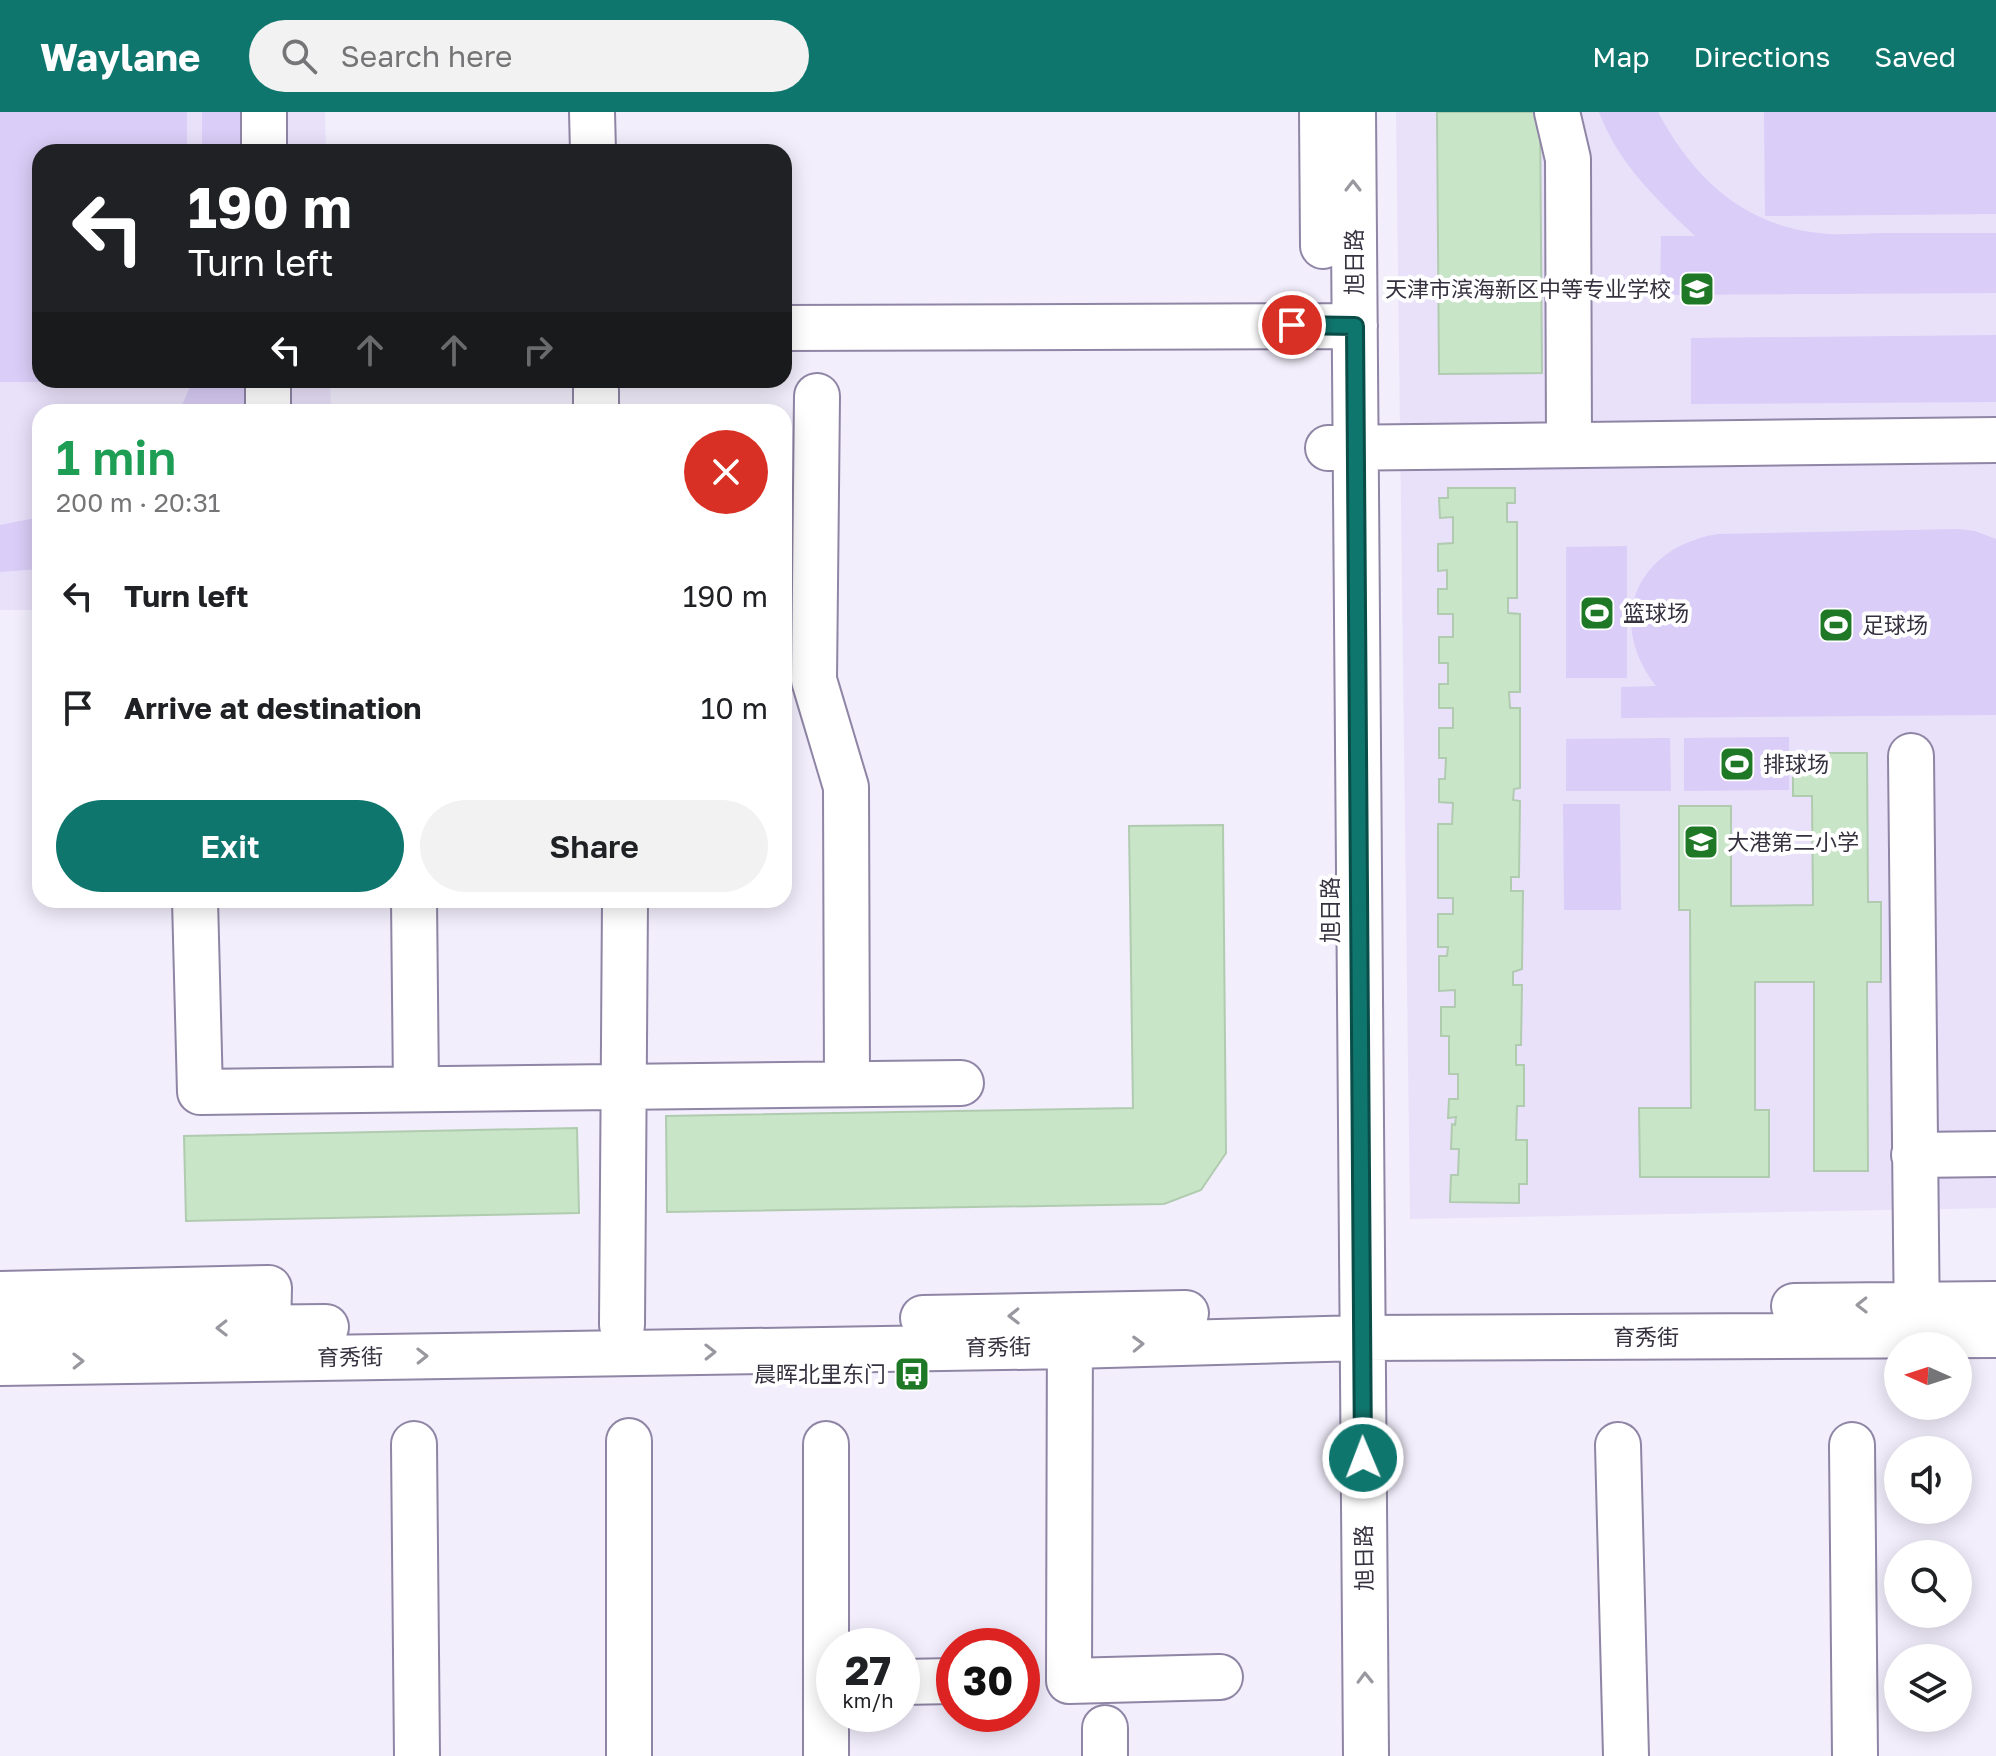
<!DOCTYPE html>
<meta charset="utf-8">
<style>
:root{--surface:#fff;--page:#f2f2f2;--text:#202124;--muted:#757577;--accent:#0f766e}
body{margin:0;font-family:"Golos Text","Noto Sans SC",sans-serif;background:var(--page);color:var(--text);height:100vh;display:flex;flex-direction:column;font-size:30px;white-space:nowrap}
*{box-sizing:border-box;margin:0}
p{font-size:26px;color:var(--muted)}
.icon{flex:none;width:44px;height:44px;fill:none;stroke:currentColor;stroke-width:2;stroke-linecap:round;stroke-linejoin:round}
.map{position:relative;flex:1;overflow:hidden}
.panel{position:absolute;left:32px;top:292px;width:760px;height:504px;display:flex;flex-direction:column;background:var(--surface);border-radius:24px;box-shadow:0 4px 20px #0003}
.panel>*{flex:none}
.top-card{position:absolute;left:32px;top:32px;width:760px;height:244px;border-radius:24px;box-shadow:0 4px 20px #0003;background:#202124;color:#fff;overflow:hidden}
.needle{width:52px;rotate:273deg}
.fabs{position:absolute;left:1884px;top:1220px;display:grid;gap:16px}
.fabs a{display:grid;place-items:center;width:88px;height:88px;border-radius:50%;background:var(--surface);box-shadow:0 4px 20px #0003;font-size:40px}
.speed{position:absolute;left:816px;top:1516px;display:flex;gap:16px;font-size:40px;font-weight:700;text-align:center}
.speed>*{display:grid;place-content:center;width:104px;height:104px;border-radius:50%;background:var(--surface);box-shadow:0 4px 20px #0003;line-height:1}
.speed small{font-size:20px;font-weight:400}
.speed .limit{border:12px solid #d22;background:#fff;color:#111}
.pin{position:absolute;display:grid;place-items:center;width:68px;height:68px;color:#fff;margin:-34px;border:4px solid #fff;border-radius:50%;box-shadow:0 2px 8px #0007}
.me{position:absolute;width:88px;margin:-44px;rotate:359deg;stroke-linejoin:round;filter:drop-shadow(0 0 6px #0008)}
.turn{display:flex;align-items:center;gap:28px;height:168px;padding:0 24px;font-size:36px}
.turn .icon{width:104px;height:104px;stroke-width:2.5}
.turn b{display:block;font-size:56px;line-height:68px}
.lanes{display:flex;align-items:center;height:76px;padding:0 24px;background:#0003;justify-content:center;gap:40px;direction:ltr}
.lanes .off{opacity:.35}
.round{display:grid;place-items:center;flex:none;width:84px;height:84px;border-radius:42px;background:var(--page)}
.headline{display:flex;align-items:center;justify-content:space-between;height:136px;padding:0 24px}
h1{font-size:48px;font-weight:600;line-height:60px;color:#1e9e55}
.action{display:flex;gap:16px;margin-top:auto;padding:16px 24px}
.action a{flex:1;height:92px;border-radius:48px;background:var(--accent);color:#fff;font-size:32px;font-weight:600;line-height:92px;text-align:center}
.action a+a{background:var(--page);color:var(--text)}
ul{padding:0;list-style:none}
li{display:flex;align-items:center;gap:24px;height:112px;padding:0 24px}
li div{flex:1}
li b{display:block;font-size:30px}
li em{font-style:normal}
header{display:flex;align-items:center;gap:48px;box-sizing:border-box;height:112px;padding:0 40px;background:var(--accent);color:#fff}
header strong{font-size:38px}
nav{display:flex;gap:44px;margin-inline-start:auto;font-size:28px}
.search{width:560px;height:72px;background:var(--page);display:flex;align-items:center;gap:20px;box-sizing:border-box;padding:0 28px;border-radius:44px;color:var(--muted);font-size:30px}
.map>svg:first-child{display:block}
</style>
<header>
<strong>Waylane</strong>
<div class="search"><svg class="icon" aria-label="search" viewBox="0 0 24 24"><circle cx="10" cy="10" r="6"/><path d="M15 15l6 6"/></svg>Search here</div>
<nav><a>Map</a><a>Directions</a><a>Saved</a></nav>
</header>
<div class="map">
<svg width="1996" height="1644" viewBox="0 0 1996 1644">
<rect width="100%" height="100%" fill="#f2eefc"/>
<path fill="#e9e1fa" d="M0 0H325L326 40H40V268H330L331 300H40V498H0Z
M1396 0H1996V1096L1410 1107Z"/>
<path fill="#dacdf7" d="M0 0H187V40H40V268L187 270H0Z
M202 0H247V40H202Z
M1599 0H1658C1695 69 1747 117 1830 122 1848 123 1867 121 1885 121 1922 121 1959 121 1996 121V181L1660 183 1661 124H1695C1656 87 1618 51 1599 0Z
M1764 0H1996V102L1765 104Z
M1996 223V290L1691 292V226Z
M193 268H248L249 300H179Z
M40 405V457L0 460V413Z
M1958 417 1975 419 1996 427V603L1621 606V575L1656 574C1605 509 1636 436 1717 422Z
M1627 434V566H1566V435Z
M1789 625V678L1684 679V626Z
M1670 626 1671 679H1566V627Z
M1563 692H1620L1621 798H1564Z"/>
<path fill="#c9e5c8" stroke="#b0cbaf" stroke-width="2" d="M1437 0H1540L1542 261 1439 262Z
M1448 376H1515V391H1507V410H1517V486H1508V501L1520 502V580H1509L1510 596H1520V676L1514 677 1513 688 1520 689 1519 765H1511V779H1523L1522 857 1513 860V873H1522L1521 933H1516V953H1524V994H1517L1516 1028H1527V1072H1519V1091L1450 1090 1451 1063H1458L1459 1037H1451L1452 1012 1455 1013 1456 1005 1448 1006 1449 987H1458V962H1449V924H1441V895H1455V878L1439 879V844H1447L1448 835H1438V802H1453V786H1438V712H1452L1453 691 1439 690V667H1445L1446 646H1439V616H1453V596H1439V572H1448V551H1439V525H1453V502H1438V477H1447V458L1438 459V432L1453 431V405L1440 406 1439 386H1448Z
M1793 641H1867L1868 790H1881V870H1867L1868 1059H1814V870H1755V998H1769V1065H1640L1639 996H1691L1690 798H1679V694H1731V794L1813 793 1812 684H1793Z
M1223 713 1226 1041 1201 1078 1164 1092 667 1100 666 1004 1133 996 1129 714Z
M577 1016 579 1101 186 1109 184 1024Z"/>
<g fill="none" stroke-linecap="round" stroke-linejoin="round">
<defs>
<path id="minor" d="M264 0V40
M592 0 593 40
M1322 0 1323 134
M1353 0 1366 1644
M1557 0 1568 47 1569 333
M784 216 1355 214
M268 268V300
M817 284 814 568 846 675 847 972
M596 300V278
M1328 336 1996 328
M1911 644 1917 1221
M195 788 200 980 961 971
M414 788 416 977
M1914 1043 1996 1042
M0 1182 269 1176 268 1216
M1794 1194 1996 1192
M1070 1205 1069 1569 1220 1565
M923 1206 1186 1201
M622 1213 625 788
M0 1218 326 1215
M0 1251 1071 1234 1361 1226 1996 1223
M414 1332 417 1644
M826 1332V1644
M1618 1333 1626 1644
M1852 1333 1855 1644
M902 1570 954 1569
M1105 1616V1644
M629 1644V1329"/>
</defs>
<use href="#minor" stroke="#8f85a5" stroke-width="48"/>
<use href="#minor" stroke="#fff" stroke-width="44"/>
</g>
<defs><path id="oneway-chevron" d="M-2-3.5L2.5 0L-2 3.5" fill="none" stroke-width="1.6" stroke-linecap="round" stroke-linejoin="round" transform="scale(2)"/></defs>
<g stroke="#9a989f">
<use href="#oneway-chevron" transform="translate(1353 74) rotate(-90)"/>
<use href="#oneway-chevron" transform="translate(1862 1193) rotate(179)"/>
<use href="#oneway-chevron" transform="translate(1014 1204) rotate(179)"/>
<use href="#oneway-chevron" transform="translate(222 1216) rotate(179)"/>
<use href="#oneway-chevron" transform="translate(1138 1232) rotate(-2)"/>
<use href="#oneway-chevron" transform="translate(710 1240) rotate(-1)"/>
<use href="#oneway-chevron" transform="translate(422 1244) rotate(-1)"/>
<use href="#oneway-chevron" transform="translate(78 1249) rotate(-1)"/>
<use href="#oneway-chevron" transform="translate(1365 1566) rotate(-91)"/>
</g>
<g fill="none" stroke-linecap="round" stroke-linejoin="round">
<defs>
<path id="route" d="M1292 213 1355 214 1363 1346"/>
</defs>
<use href="#route" stroke="#0a4d48" stroke-width="20"/>
<use href="#route" stroke="#0f766e" stroke-width="14"/>
</g>
<defs>
<symbol id="school-square" viewBox="-11 -11 22 22"><rect x="-9" y="-9" width="18" height="18" rx="4" fill="#1f7826" stroke="#fff"/><path d="M0-5L7-2L0 1L-7-2ZM-4 1L0 2.5L4 1V4Q0 6-4 4Z" fill="#fff"/></symbol>
<symbol id="stadium-square" viewBox="-11 -11 22 22"><rect x="-9" y="-9" width="18" height="18" rx="4" fill="#1f7826" stroke="#fff"/><path d="M0-5a6.5 5 0 1 0 0 10a6.5 5 0 1 0 0-10ZM-3.5-1.8h7v3.6h-7Z" fill="#fff"/></symbol>
<symbol id="bus-square" viewBox="-11 -11 22 22"><rect x="-9" y="-9" width="18" height="18" rx="4" fill="#1f7826" stroke="#fff"/><path d="M-5-6H5V4H4V6H2V4H-2V6H-4V4H-5ZM-3.5-4V0h7V-4ZM-3.5 1.2v1.5H-2V1.2ZM2 1.2v1.5H3.5V1.2Z" fill="#fff"/></symbol>
</defs>
<g fill-rule="evenodd">
<use href="#school-square" x="1677" y="157" width="40" height="40"/>
<use href="#stadium-square" x="1577" y="481" width="40" height="40"/>
<use href="#stadium-square" x="1816" y="493" width="40" height="40"/>
<use href="#stadium-square" x="1717" y="632" width="40" height="40"/>
<use href="#school-square" x="1681" y="710" width="40" height="40"/>
<use href="#bus-square" x="892" y="1242" width="40" height="40"/>
</g>
<g text-anchor="middle" stroke-width="8" stroke-linejoin="round" paint-order="stroke">
<g font-size="22" fill="#36313f" stroke="#fff">
<text transform="translate(1354 150) rotate(-90)" y="8">旭日路</text>
<text transform="translate(1330 798) rotate(-90)" y="8">旭日路</text>
<text x="1646" y="1233">育秀街</text>
<text transform="translate(998 1235) rotate(-1)" y="8">育秀街</text>
<text transform="translate(350 1245) rotate(-1)" y="8">育秀街</text>
<text transform="translate(1364 1446) rotate(-91)" y="8">旭日路</text>
</g>
<g font-size="22" fill="#36313f" stroke="#fff" text-anchor="start">
<text x="1671" y="185" text-anchor="end">天津市滨海新区中等专业学校</text>
<text x="1623" y="509">篮球场</text>
<text x="1862" y="521">足球场</text>
<text x="1763" y="660">排球场</text>
<text x="1727" y="738">大港第二小学</text>
<text x="886" y="1270" text-anchor="end">晨晖北里东门</text>
</g>
</g>
</svg>
<div class="fabs">
<a><svg class="needle" viewBox="-14 -14 28 28"><path d="M0-13l5 13h-10z" fill="#e53935"/><path d="M0 13l5-13h-10z" fill="#757577"/></svg></a>
<a><svg class="icon" aria-label="sound" viewBox="0 0 24 24"><path d="M4 9h4l5-4v14l-5-4H4zM17 9q2 3 0 6"/></svg></a>
<a><svg class="icon" aria-label="search" viewBox="0 0 24 24"><circle cx="10" cy="10" r="6"/><path d="M15 15l6 6"/></svg></a>
<a><svg class="icon" aria-label="layers" viewBox="0 0 24 24"><path d="M12 4l9 5-9 5-9-5zM3 14l9 5 9-5"/></svg></a>
</div>
<div class="speed"><div>27<small>km/h</small></div><div class="limit">30</div></div>
<div class="pin" style="left:1292px;top:213px;background:#d93025"><svg class="icon" aria-label="arrive" viewBox="0 0 24 24"><path d="M6 21V4h12l-3 4 3 4H6"/></svg></div>
<svg class="me" style="left:1363px;top:1346px" viewBox="-20 -20 40 40"><circle r="17" fill="#0f766e" stroke="#fff" stroke-width="3"/><path d="M0-11L8 9 0 5-8 9z" fill="#fff"/></svg>
<div class="top-card">
<div class="turn"><svg class="icon" aria-label="left" viewBox="0 0 24 24"><path d="M17 20v-9H6M10 6l-5 5 5 5"/></svg><div><b>190 m</b>Turn left</div></div>
<div class="lanes"><svg class="icon" aria-label="left" viewBox="0 0 24 24"><path d="M17 20v-9H6M10 6l-5 5 5 5"/></svg><svg class="icon off" aria-label="ahead" viewBox="0 0 24 24"><path d="M12 20V5M6 11l6-6 6 6"/></svg><svg class="icon off" aria-label="ahead" viewBox="0 0 24 24"><path d="M12 20V5M6 11l6-6 6 6"/></svg><svg class="icon off" aria-label="right" viewBox="0 0 24 24"><path d="M7 20v-9h11M14 6l5 5-5 5"/></svg></div>
</div>
<section class="panel">
<div class="headline"><div><h1>1 min</h1><p>200 m · 20:31</p></div><a class="round" style="background:#d93025;color:#fff"><svg class="icon" aria-label="close" viewBox="0 0 24 24"><path d="M6 6l12 12M18 6L6 18"/></svg></a></div>
<ul>
<li><svg class="icon" aria-label="left" viewBox="0 0 24 24"><path d="M17 20v-9H6M10 6l-5 5 5 5"/></svg><div><b>Turn left</b></div><em>190 m</em></li>
<li><svg class="icon" aria-label="arrive" viewBox="0 0 24 24"><path d="M6 21V4h12l-3 4 3 4H6"/></svg><div><b>Arrive at destination</b></div><em>10 m</em></li>
</ul>
<div class="action"><a>Exit</a><a>Share</a></div>
</section>
</div>
